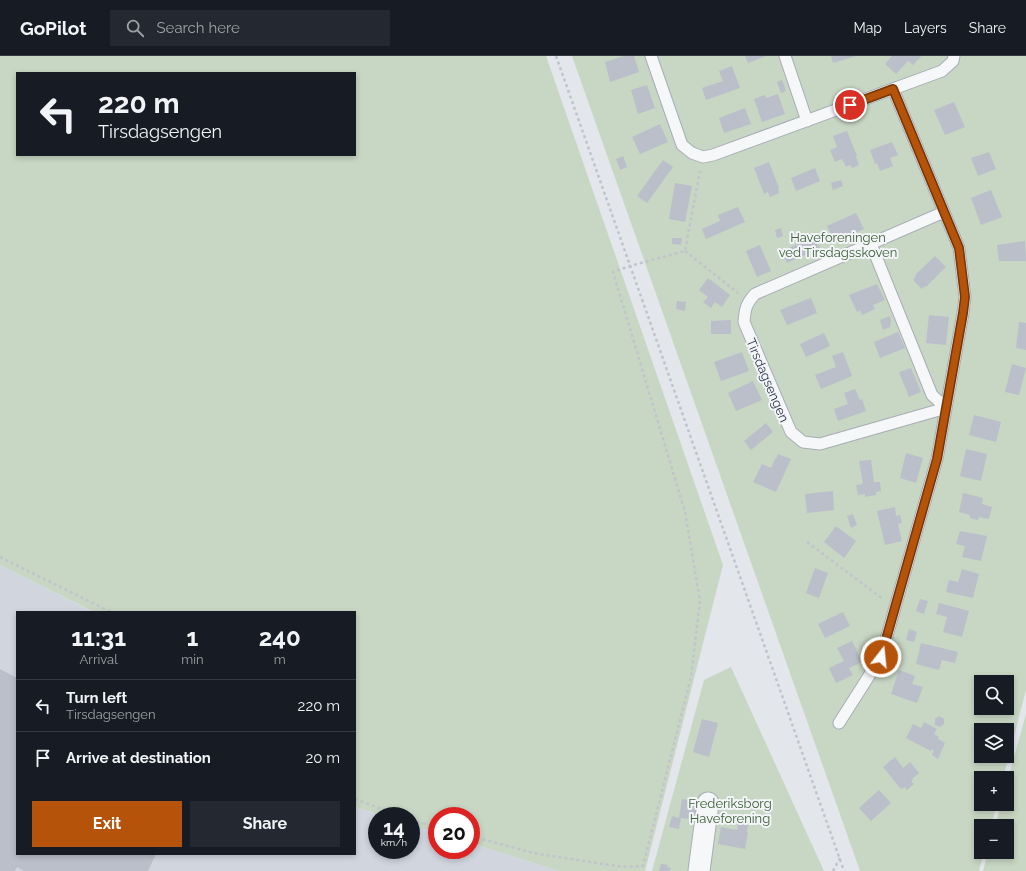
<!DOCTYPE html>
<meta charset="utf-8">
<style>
:root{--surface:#171b24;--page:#242831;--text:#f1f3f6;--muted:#9ea1a6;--line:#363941;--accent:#b45309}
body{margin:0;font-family:Raleway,sans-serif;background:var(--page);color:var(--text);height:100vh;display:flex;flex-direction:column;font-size:15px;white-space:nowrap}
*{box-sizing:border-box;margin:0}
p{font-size:13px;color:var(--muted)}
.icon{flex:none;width:22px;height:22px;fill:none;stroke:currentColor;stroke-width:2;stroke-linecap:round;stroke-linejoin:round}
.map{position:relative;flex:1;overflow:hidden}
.sheet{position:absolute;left:16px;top:555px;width:340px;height:244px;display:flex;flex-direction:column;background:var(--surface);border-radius:0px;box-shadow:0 2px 6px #0003}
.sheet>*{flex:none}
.guide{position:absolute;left:16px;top:16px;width:340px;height:84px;border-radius:0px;box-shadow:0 2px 6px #0003;background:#171b24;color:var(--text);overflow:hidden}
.controls{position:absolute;left:974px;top:619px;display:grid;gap:8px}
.controls a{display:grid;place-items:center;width:40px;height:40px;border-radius:0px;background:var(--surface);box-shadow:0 2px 6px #0003;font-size:20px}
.speed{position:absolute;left:368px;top:751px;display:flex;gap:8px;font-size:20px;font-weight:700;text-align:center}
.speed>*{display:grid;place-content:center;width:52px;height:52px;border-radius:50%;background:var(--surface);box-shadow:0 2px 6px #0003;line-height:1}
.speed small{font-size:10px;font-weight:400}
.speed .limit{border:6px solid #d22;background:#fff;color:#111}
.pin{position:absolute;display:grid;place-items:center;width:34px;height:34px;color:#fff;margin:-17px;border:2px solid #fff;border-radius:50%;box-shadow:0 1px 4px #0007}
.me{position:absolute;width:44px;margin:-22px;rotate:16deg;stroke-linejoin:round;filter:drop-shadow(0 0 3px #0008)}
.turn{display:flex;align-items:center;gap:14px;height:84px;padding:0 16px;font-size:18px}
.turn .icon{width:52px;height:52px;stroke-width:2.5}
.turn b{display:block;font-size:28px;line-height:34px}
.eta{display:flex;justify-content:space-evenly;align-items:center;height:68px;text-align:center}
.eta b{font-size:24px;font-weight:700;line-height:28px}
.action{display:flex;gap:8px;margin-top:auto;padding:8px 16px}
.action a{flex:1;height:46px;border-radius:0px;background:var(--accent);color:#fff;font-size:16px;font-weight:700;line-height:46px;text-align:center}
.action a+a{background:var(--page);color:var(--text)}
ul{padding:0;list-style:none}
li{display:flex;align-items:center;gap:12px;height:52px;padding:0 16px;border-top:1px solid var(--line)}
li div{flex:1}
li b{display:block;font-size:15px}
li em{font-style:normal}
header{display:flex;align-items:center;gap:24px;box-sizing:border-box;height:56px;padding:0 20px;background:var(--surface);border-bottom:1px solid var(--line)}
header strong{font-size:19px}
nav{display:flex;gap:22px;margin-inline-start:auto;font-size:14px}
.search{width:280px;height:36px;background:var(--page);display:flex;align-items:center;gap:10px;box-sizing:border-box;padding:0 14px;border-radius:0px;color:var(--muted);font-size:15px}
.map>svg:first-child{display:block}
</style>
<header>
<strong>GoPilot</strong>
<div class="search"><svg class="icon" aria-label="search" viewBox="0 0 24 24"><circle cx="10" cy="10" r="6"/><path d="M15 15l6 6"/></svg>Search here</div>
<nav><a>Map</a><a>Layers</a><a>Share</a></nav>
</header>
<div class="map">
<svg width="1026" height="815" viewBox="0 0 1026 815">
<rect width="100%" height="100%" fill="#e3e6eb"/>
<path fill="#d1d5de" d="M0 509 93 556H17V798H355V751L384 760H377V794H411V768L437 777V794H471V787L559 815H0Z"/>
<path fill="#c8d6c4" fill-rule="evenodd" d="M0 0H546L723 509 645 815H559L471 787V760H437V777L411 768V760H384L355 751V556H94L0 509ZM17 17H355V99H17Z
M572 0H1026V634L1003 722H981V748H997L991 770H981V796H984L979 815H860ZM981 626H1007V652H981ZM981 674H1007V700H981Z
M731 611 824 815H652L704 624Z
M1026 658V815H983L988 796H1007V770H995L1001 748H1007V727Z"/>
<path fill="#babfca" d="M624 0H634L639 16 610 26 605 6Z
M745 0H766L748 7Z
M831 0H856L833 7Z
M892 0H920L921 1 913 9 908 5 896 18 885 8Z
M732 10 740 32 706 44 702 32 723 25 719 15Z
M782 24 786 35 781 37 777 26Z
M647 29 655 52 638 58 631 34Z
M778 38 785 58 762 66 754 43 765 39 766 42Z
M954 46 965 71 945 79 934 54Z
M745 52 751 68 724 77 719 62Z
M660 68 668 86 640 98 632 81Z
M847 75 857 100 856 101 859 109 852 112 850 109 846 111 844 106H843L842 103 835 106 830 94 837 91 833 80Z
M892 86 898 99 890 102 893 110 880 115 877 107 875 108 870 94Z
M989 96 996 113 978 120 971 102Z
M623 100 627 111 620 114 616 103Z
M663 104 673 111 647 147 637 140Z
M769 106 779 132 778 133 779 137 770 141 768 136 764 138 754 112Z
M815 112 820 125 796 135 791 122Z
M841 124 843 130 833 134 831 127Z
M675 127 692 130 685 166 669 163Z
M991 134 1002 161 981 169 971 142Z
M738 151 745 166 706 183 702 173 720 165 718 159Z
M856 157 864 173 834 186 827 170Z
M781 172 783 180 777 182 775 174Z
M814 181 820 193 787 207 782 195Z
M672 182H682L681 189 672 188Z
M1025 185 1026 205H999L997 189Z
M760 189 771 215 757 221 746 195Z
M935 200 946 211 926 231 925 230 922 233 913 224 916 220 915 219Z
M708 222 730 239 722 251 715 246 711 252 703 246 708 241 699 234Z
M877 228 885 244 873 249 875 253 862 259 860 254 857 256 849 239Z
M811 242 817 257 787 269 780 254Z
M677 245 686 246 685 255 676 253Z
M929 259 949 261 946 289 926 287Z
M890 260 891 265 890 271 883 274 880 264Z
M731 264V278H711V265Z
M1019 266 1026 267V294L1016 292Z
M898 276 905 292 880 302 874 286Z
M824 277 830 290 806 301 800 288Z
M742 296 749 315 721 325 714 306Z
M843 296 852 320 821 333 815 319 836 311 832 300Z
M1012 308 1026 312 1019 339 1005 336Z
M911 312 921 336 909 341 899 316Z
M753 325 762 344 736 355 728 337Z
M855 333 860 344 862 343 866 355 838 365 834 353 848 348 844 337Z
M974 359 1001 366 996 386 969 379Z
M766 367 773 376 751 394 744 385Z
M966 393 987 398 981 425 960 420Z
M906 397 923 402 916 427 900 422Z
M778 398 791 403 776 436 753 426 762 408 771 412 775 403H776Z
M871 404 874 426H880L881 435 876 436V439L865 441V438L858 439 856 429 863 428 859 405Z
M833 435 834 454 807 457 805 438Z
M963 437 983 442 982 448 992 451 989 463 979 461 978 464 970 462V459L959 456Z
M895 451 896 460 900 459 902 467 898 468 902 485 885 489 877 455Z
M853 458 857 469 851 472 847 460Z
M836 470 856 485 844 502 824 486Z
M960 475 987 480 981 505 962 501 965 490 956 488Z
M815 512 828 517 819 542 806 537Z
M962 513 979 518 973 542 946 536 949 524 958 526Z
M920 543 928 545 924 558 916 555Z
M939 547 969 555 962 581 943 576 947 561 936 558Z
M843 556 850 570 825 582 818 568Z
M909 573 917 576 914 586 906 584Z
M852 585 862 606 849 612 853 619 836 627 829 612 844 605 837 592Z
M921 587 958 596 955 607 942 604 939 614 916 608Z
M0 613 17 622V798H156L148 815H24L17 811 15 815H0Z
M899 614 915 620 912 628 923 631 917 647 891 638Z
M939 660 944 663V668L940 671 935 669V663Z
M702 663 718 667 709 701 693 696Z
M924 666 937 673 934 678 939 681 938 683 945 687 938 703 932 699 934 694 932 693 931 695 906 682 913 668 921 672Z
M895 701 903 712 910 706 919 717 912 723 913 724 911 725 914 728 907 734 905 731 901 733 883 711Z
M879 734 891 747 871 765 859 752Z
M682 743 700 746 696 769 688 768 689 763 681 762 679 773 669 771 672 760 679 762Z
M738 766 748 768 747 776H748L745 793 718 788 721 771 737 774Z
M661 808 668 809 667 811 671 812 670 815H659Z"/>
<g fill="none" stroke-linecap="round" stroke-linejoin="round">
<defs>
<path id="lane" d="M651 0 682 89 692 97 703 101 713 99 942 15 953 5 954 0
M785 0 807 65
M944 156 755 238C746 248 745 253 744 266L791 376 803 386 820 388 946 352
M871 188 932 339 946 352
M839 667 881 601 937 403 963 257 965 241 959 192 893 33"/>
<path id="street" d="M699 815 708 747"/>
</defs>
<use href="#lane" stroke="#a8adb6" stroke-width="13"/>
<use href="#street" stroke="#a8adb6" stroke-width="23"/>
<path stroke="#c1c4ca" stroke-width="2.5" stroke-dasharray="3 3" stroke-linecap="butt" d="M556 0 844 815
M685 195 738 237
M807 486 883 543
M0 501 111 556
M355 743 400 760
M411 764 437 771
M471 780 533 797 623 811 643 810 691 621 700 545 685 456 613 216 630 210 685 195 700 115
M833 815 840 802"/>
<use href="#lane" stroke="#f6f7f9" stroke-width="11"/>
<use href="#street" stroke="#f6f7f9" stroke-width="21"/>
</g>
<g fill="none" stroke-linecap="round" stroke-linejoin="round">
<defs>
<path id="route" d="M850 49 893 33 959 192 965 241 963 257 937 403 881 601"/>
</defs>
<use href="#route" stroke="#753606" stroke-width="10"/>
<use href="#route" stroke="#b45309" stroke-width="7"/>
</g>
<g text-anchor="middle" stroke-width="4" stroke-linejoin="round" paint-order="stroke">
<g font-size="13" fill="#3e6137" stroke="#f3f5f9">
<text x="838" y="186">Haveforeningen<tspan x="838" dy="15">ved Tirsdagsskoven</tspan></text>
<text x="730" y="752">Frederiksborg<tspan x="730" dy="15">Haveforening</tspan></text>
</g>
<g font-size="13" fill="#2a3345" stroke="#f3f5f9">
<text transform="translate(768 324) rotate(67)" y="5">Tirsdagsengen</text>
</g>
</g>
</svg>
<div class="controls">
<a><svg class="icon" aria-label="search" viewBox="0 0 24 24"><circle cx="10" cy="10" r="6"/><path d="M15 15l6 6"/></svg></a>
<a><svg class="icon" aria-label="layers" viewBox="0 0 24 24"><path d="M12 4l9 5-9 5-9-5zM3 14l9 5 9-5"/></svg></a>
<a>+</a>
<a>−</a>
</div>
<div class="speed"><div>14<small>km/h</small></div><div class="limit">20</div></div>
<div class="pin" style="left:850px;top:49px;background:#d93025"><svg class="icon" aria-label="arrive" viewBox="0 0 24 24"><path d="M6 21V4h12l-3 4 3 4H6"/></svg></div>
<svg class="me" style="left:881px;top:601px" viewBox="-20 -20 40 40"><circle r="17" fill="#b45309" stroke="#fff" stroke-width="3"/><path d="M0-11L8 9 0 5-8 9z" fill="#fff"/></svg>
<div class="guide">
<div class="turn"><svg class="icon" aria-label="left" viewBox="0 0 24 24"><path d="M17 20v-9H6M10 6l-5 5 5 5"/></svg><div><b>220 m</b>Tirsdagsengen</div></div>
</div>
<section class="sheet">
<div class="eta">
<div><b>11:31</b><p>Arrival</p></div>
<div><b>1</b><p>min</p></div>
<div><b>240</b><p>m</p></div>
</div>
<ul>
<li><svg class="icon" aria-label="left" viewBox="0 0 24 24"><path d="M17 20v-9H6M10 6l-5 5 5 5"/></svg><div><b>Turn left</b><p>Tirsdagsengen</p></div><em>220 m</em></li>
<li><svg class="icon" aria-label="arrive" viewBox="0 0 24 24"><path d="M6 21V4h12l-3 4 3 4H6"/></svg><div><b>Arrive at destination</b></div><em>20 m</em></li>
</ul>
<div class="action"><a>Exit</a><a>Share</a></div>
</section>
</div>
